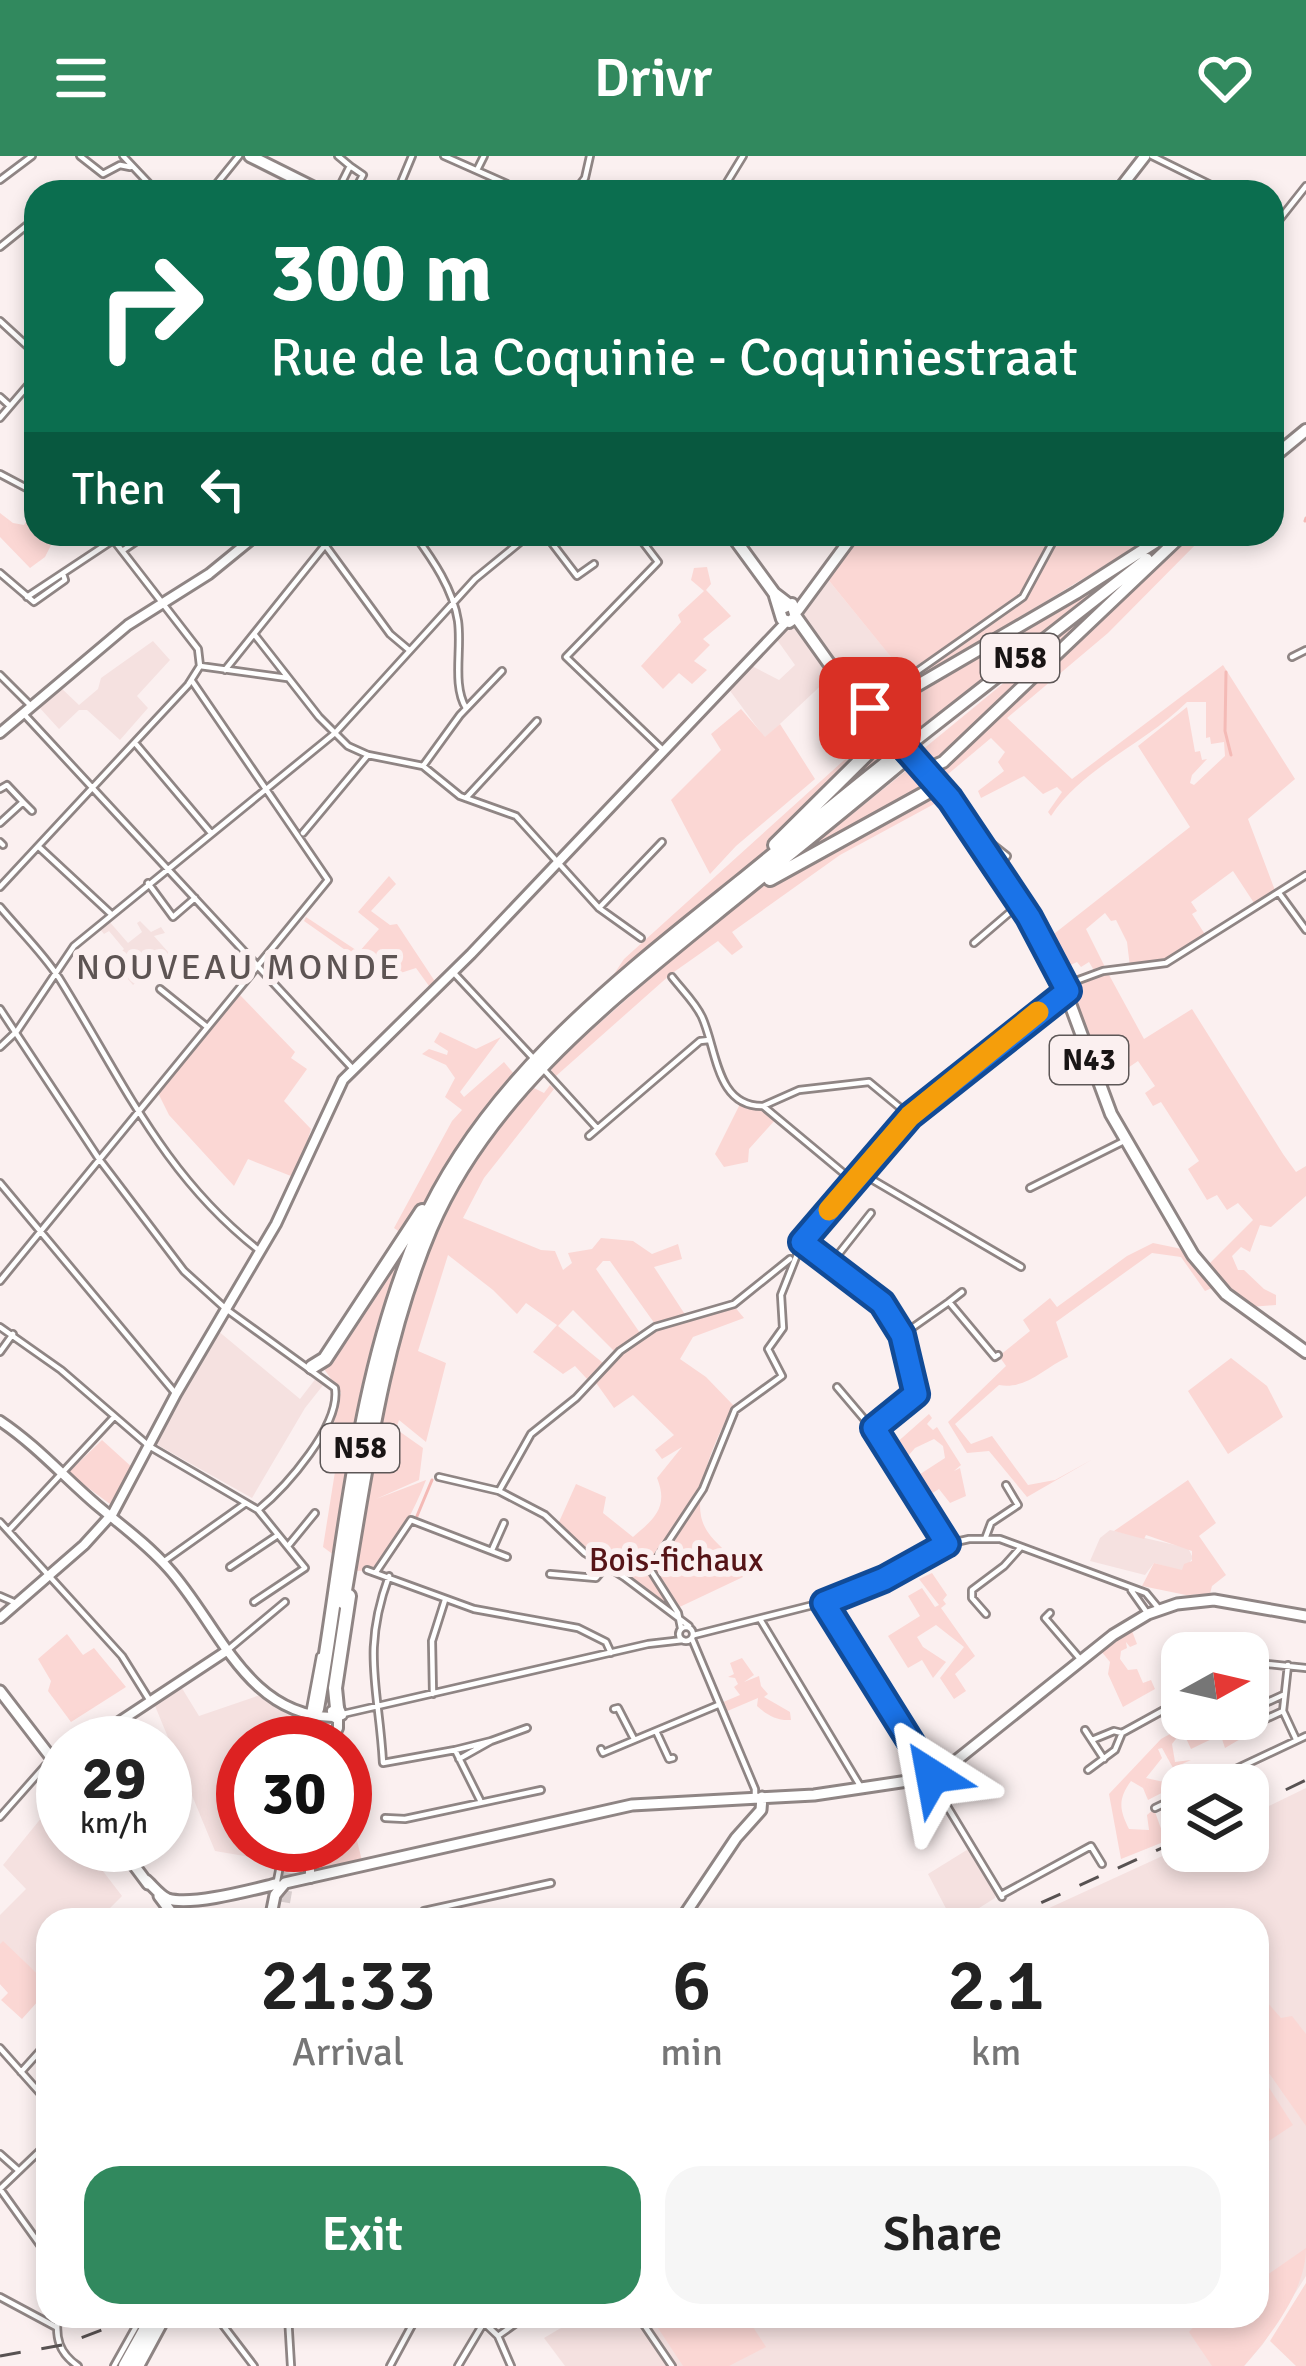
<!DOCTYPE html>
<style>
:root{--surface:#fff;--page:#f6f6f6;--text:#222;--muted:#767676;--accent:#31895e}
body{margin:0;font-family:Signika,sans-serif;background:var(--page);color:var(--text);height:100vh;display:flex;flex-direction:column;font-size:45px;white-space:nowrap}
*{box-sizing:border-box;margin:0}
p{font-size:39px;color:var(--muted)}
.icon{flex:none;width:66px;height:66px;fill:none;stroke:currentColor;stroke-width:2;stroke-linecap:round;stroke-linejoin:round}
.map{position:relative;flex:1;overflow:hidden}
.sheet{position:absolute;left:36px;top:1752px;width:1233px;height:420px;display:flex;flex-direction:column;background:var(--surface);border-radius:36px;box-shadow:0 6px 18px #0003}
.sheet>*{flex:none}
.banner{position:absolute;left:24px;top:24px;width:1260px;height:366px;border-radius:36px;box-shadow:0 6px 18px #0003;background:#0b6e4f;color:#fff;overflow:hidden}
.needle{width:78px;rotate:82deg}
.buttons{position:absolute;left:1161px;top:1476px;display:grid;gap:24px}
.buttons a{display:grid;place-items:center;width:108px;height:108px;border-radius:24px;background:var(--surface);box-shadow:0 6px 18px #0003;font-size:60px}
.speed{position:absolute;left:36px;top:1560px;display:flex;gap:24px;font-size:60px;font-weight:700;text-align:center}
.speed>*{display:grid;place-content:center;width:156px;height:156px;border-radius:50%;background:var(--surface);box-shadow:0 6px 18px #0003;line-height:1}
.speed small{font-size:30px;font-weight:400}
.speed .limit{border:18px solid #d22;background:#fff;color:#111}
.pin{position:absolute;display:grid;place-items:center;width:102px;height:102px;color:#fff;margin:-51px;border-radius:24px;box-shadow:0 6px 18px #0006}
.me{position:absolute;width:132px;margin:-66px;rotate:326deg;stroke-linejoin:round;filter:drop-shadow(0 0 9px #0008)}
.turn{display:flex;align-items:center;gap:42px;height:252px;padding:0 48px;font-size:54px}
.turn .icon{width:156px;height:156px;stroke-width:2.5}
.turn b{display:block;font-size:84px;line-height:102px}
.then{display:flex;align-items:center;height:114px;padding:0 48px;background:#0003;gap:24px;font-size:45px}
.eta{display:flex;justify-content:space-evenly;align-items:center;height:204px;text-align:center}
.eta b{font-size:72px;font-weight:600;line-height:84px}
.button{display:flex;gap:24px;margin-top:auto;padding:24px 48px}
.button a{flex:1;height:138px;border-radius:36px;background:var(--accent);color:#fff;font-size:48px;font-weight:600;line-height:138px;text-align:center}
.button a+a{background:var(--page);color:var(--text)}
header{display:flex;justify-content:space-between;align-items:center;height:156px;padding:0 48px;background:var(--accent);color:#fff;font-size:54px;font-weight:600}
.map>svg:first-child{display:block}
</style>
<header><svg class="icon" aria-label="menu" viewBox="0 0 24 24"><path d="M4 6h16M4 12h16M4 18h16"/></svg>Drivr<svg class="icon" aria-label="heart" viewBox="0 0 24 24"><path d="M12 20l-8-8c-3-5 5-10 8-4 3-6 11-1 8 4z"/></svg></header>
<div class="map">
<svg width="1306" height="2210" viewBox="0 0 1306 2210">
<rect width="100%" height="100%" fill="#fbf0f0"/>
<path fill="#f5e1e0" d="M826 421 892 502 887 506 891 514 881 520 889 529 854 551 830 521 765 582 725 528 750 509 779 524 795 509 775 481Z
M153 485 170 504 137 540 148 552 120 584 87 554H79L59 573 38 550 59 530 79 549 98 533 101 522Z
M108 764 128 787 142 776 137 767 140 765 151 776 161 771 165 777 154 780 169 797 133 829 112 805 124 793 109 775 104 778 99 772Z
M217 1174 300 1243 320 1217 328 1223 305 1252 252 1342 154 1287Z
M1110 1374 1188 1392 1193 1402 1182 1415 1154 1407 1145 1419 1090 1405 1100 1382Z
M180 1529 199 1560 263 1538 289 1557 307 1563 303 1587H243V1689H283L280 1706 215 1695 153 1545Z
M1306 1632V2120L1263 2188 1244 2210H565L544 2182 581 2160H1257V1764H1023L1182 1691V1695H1248V1660Z
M51 1650 59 1662 63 1660V1689L114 1691 96 1706 122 1740 107 1755 116 1764H48V1828L32 1813 8 1836 0 1828V1759L26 1733 3 1709Z
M970 1692 996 1735 995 1742 960 1764H952L928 1718Z"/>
<path fill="#fbd7d4" d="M33 343H36V378L81 379 51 389 45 401 30 412 0 381V357L13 367 24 369 33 355Z
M859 378H1055L1022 439 900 524 880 520 891 514 887 505 891 501 826 421Z
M1060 378H1165H1157L881 545 869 546 860 536 865 531 869 540 876 538 869 527 876 524 889 529 903 527 1025 443Z
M1186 378H1206L1108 477 1007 562 1072 623 1223 509 1295 623 1248 663 1276 737 1256 750 1233 715 1191 746 1197 755 1192 758 1206 780 1164 805 1130 811 1127 786 1116 764 1111 765 1105 757 1086 773 1106 813 1095 816 1089 806 1081 811 1077 806 1062 813 1024 747 1050 781 1190 671 1138 590 1187 551 1195 596 1200 595 1202 604 1207 603 1192 619 1190 627 1194 629 1225 600 1224 586 1211 588 1210 581 1206 582V546H1187C1146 587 1083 611 1051 660L1048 656 1062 636 1057 631 1043 638 1024 620 981 642 978 635 1004 615 998 606 1005 596 991 582 947 619 948 626 955 630 951 635 943 627 942 616 1173 397 1170 393Z
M707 411 711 428 706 434 731 460 703 483 710 489 694 505 707 514 692 528 679 517 663 533 641 510 681 466 678 459 704 435 691 424 694 412Z
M1099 428 1101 431 905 586 882 561V556Z
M1116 436 930 611 916 599 1101 447Z
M741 553 765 581 780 568 815 623 736 690 710 718 671 644 721 594 711 578Z
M873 578 894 601C800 678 701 748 608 827L624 803Z
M907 614 936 647 840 699 732 776 743 791 732 799 718 785 671 818 556 920 552 918 551 910 680 796Z
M389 720 396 728 371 755 390 769 397 768 436 827 429 830 416 812 385 822 304 765 306 761 359 796 379 773 358 756Z
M1108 817 1144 883 1192 853 1283 998 1296 1016 1306 1010V1040L1271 1071 1260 1069 1250 1096 1241 1091 1232 1100 1238 1114H1244L1264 1133 1276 1139V1149L1250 1151 1206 1111 1253 1064 1238 1047 1227 1054 1217 1039 1207 1044 1188 1013 1199 1005 1161 946 1153 950 1145 937 1155 930 1138 905 1103 929 1072 835 1078 826Z
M240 839 295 896 291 902 307 913 284 945 311 973 296 1022 248 1003 234 1030 169 959 158 937Z
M440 876 476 893 501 881 460 936 464 941 504 906 514 918 482 956 403 1078 394 1072 452 965 462 954 445 941 455 922 446 909 422 898 429 893 447 899 448 895 434 886Z
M550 929 554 933 484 1022 463 1062 541 1094 555 1095 563 1114 572 1107 568 1097 592 1093 601 1082 633 1085 652 1098 678 1088 682 1103 654 1111 686 1160 655 1168 610 1105H603L596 1113 640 1177 614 1195 573 1154 558 1170 603 1207 587 1223 575 1210 563 1218 533 1196 557 1169 526 1147 517 1158 493 1134 448 1099 418 1195 446 1207 426 1286 399 1264 396 1273 423 1292 419 1324 376 1343 426 1324C413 1358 397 1385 374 1414L357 1415C373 1244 414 1060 532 931L544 937Z
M740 948 764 953 776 963 749 993 748 1006 724 1011 715 998Z
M1153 1087 1182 1093 1212 1132 1205 1135 1181 1101 1152 1097 1056 1166 1068 1201C1044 1212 1026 1234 999 1229L955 1268 971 1288 992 1280 1028 1329 1055 1324 1093 1303 1027 1341 989 1295 967 1297 948 1266 1006 1210 999 1200 1030 1175 1023 1164 1050 1142 1057 1151 1127 1100Z
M403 1093 408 1095 338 1402 323 1391 341 1278 331 1260 341 1237 324 1213Z
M734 1150 744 1162 693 1181 680 1203 706 1221 734 1250C718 1276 695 1329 701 1360 705 1382 729 1397 744 1410L743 1421 669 1456 584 1394 559 1366 576 1328 606 1341 603 1357 633 1381C654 1363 669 1351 657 1322L682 1291 662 1303 655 1294 674 1279 633 1239 614 1252 594 1224 630 1189 656 1172Z
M1231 1202 1267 1230 1283 1261 1228 1298 1188 1235Z
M929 1258 932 1262 927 1268 933 1274 937 1271 961 1309 954 1315 960 1312 966 1340 950 1347 939 1333 926 1341 914 1322 945 1302 943 1290 934 1283 915 1292 908 1300 913 1308 909 1315 897 1295 903 1289H894Z
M102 1284 134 1313 117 1344 110 1348 68 1317Z
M1188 1324 1216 1367 1199 1380 1226 1419 1212 1430 1210 1438 1186 1439 1142 1430 1154 1407 1182 1414 1184 1408 1192 1405V1395L1146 1379 1144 1383 1114 1375Z
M932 1417 947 1439 943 1444 946 1448 941 1452 975 1500 955 1518 966 1535 954 1543 940 1522 964 1491 936 1469 917 1481 923 1491 946 1506 933 1522 922 1504 908 1512 888 1480 920 1460 908 1440 922 1432 935 1451 939 1449 919 1423Z
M1132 1475 1137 1488 1130 1491 1126 1486 1127 1492 1121 1495 1120 1503 1128 1514 1137 1513 1143 1527 1151 1524 1155 1533 1123 1551 1108 1518 1110 1506 1101 1495Z
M67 1478 83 1499 94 1492 126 1531 71 1566 48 1535 51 1525 38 1503Z
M742 1502 754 1519 744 1526 759 1520 761 1530 768 1538 764 1541 790 1556 791 1564C777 1565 767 1559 757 1550L758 1542 725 1556 721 1547 740 1539 734 1531 738 1528 735 1522 728 1521 734 1518 730 1507Z
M1197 1563H1233L1242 1582 1225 1592 1222 1583 1230 1571 1227 1563 1220 1579 1191 1593 1185 1580 1201 1572 1208 1581 1201 1567 1179 1579 1172 1588 1175 1606 1191 1604 1173 1612 1162 1592 1158 1593 1162 1602 1146 1622 1177 1629 1148 1644 1143 1632 1131 1625C1118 1643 1119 1653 1129 1673L1149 1674 1147 1659 1154 1653 1164 1681 1161 1687 1121 1703 1109 1638 1161 1583Z
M342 1571 348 1591 352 1664 362 1705 317 1716 313 1711V1689H345V1587H335Z
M3 1785 48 1828V1834L22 1863 1 1844 8 1837 0 1828V1788Z
M1260 1838 1281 1862 1292 1860 1306 1878V1970L1257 1900V1841Z
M1257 1913 1293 1969 1257 1993Z
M1306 2092C1306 2134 1271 2179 1244 2210H1212L1189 2176C1207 2155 1230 2160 1257 2160V2126Z
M1306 2127V2210H1296L1270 2185Z
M650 2160H746L766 2191 729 2210H683Z"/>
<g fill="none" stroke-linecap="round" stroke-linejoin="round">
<path stroke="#f4bab6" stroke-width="3" d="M1305 365 1306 362
M1226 516 1225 575 1231 599
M417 1360 432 1324"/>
<path stroke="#d9cfcf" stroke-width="12" stroke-dasharray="12 6" stroke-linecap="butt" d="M311 1587 317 1553
M281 1764 294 1689"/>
<defs>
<path id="minor" d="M80 0 103 18 120 9 130 11
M123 0 157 36
M444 0 525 36
M1152 0 1225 36
M350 10 363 19 354 36
M477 14 484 0
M0 24 32 0
M210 36 239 0
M337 36 350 10 338 0
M397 36 412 0
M574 36 585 22 590 0
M721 36 743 0
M1272 73 1306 30
M0 91 36 62
M0 165 36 198
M0 241 10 250
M0 262 36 220
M0 318 36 337
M414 378C433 404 453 433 458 465 462 493 452 529 466 552
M545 378 577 420 594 408
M650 378 642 385 658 406 566 501 663 594
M325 389 390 478 409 494
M122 395 147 378
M0 417 34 446 65 424 63 418
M27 441 113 384
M254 478 319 561 348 590 368 599 423 610 460 640 516 660 599 752 641 782
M1292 501 1306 494
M200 510 287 522
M225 514 334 378
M0 519 30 549
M851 540 872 523 902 526 1023 441 1057 378
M23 557 354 914
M135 587 211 677
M423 610 460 559 502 515
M0 633 7 629 23 646 0 667
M957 641 988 685 1007 700 997 714
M466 642 537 565
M23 646 32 655
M303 677 368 599
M0 686 3 689
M40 692 110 757
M148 727 173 761 195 742
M0 731 188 529 200 510 198 493 109 378
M1279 737 1306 774
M0 751C19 774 43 797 59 822 122 923 163 1020 260 1095
M599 752 662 686
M974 787 1016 751
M453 816 535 904
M672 821C682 834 695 846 702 861 717 894 716 951 763 950L853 1025
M1065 829 1103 815 1166 807 1306 719
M160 833 206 870
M0 853 99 1003 184 1115 226 1153 335 1232C341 1269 286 1331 258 1354
M0 891 17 875 74 790 335 577 475 423 530 378
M544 914 597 972
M763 950 799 934 869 926 909 959
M589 980 700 885 709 884
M861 1017 1021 1111
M0 1027 176 1238
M1030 1032 1124 985
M803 1087C862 1135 909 1153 916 1238L874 1272
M830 1109 871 1057
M0 1125 328 724 192 525
M949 1146 962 1136
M0 1171 61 1214 149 1290 258 1354 305 1412 254 1446
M902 1179 949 1146 995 1201 998 1199
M0 1196 13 1178
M837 1231 893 1297 947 1388
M439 1321 499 1335 545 1359 585 1397 624 1421 689 1470
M499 1335 531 1278 576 1242 620 1195 655 1171 734 1148 790 1103
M0 1366 122 1500 150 1545
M9 1374 114 1261
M985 1383 991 1367 1018 1349 1006 1329
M288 1390 315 1357
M492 1394 504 1367
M163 1406 246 1347
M230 1411 278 1379
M367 1414 474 1453 578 1472 606 1486 611 1497
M376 1416 411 1364 507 1401
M550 1418 596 1422 607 1409
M389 1420C361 1496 379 1532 383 1607L455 1594
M1131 1434 1148 1458
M0 1440 16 1447
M824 1447 1002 1741
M1050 1457 1045 1462 1081 1504
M986 1458 972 1442V1434L1004 1410 1021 1391
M760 1463 862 1633
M679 1478a7 7 0 1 1 14 0a7 7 0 1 1-14 0Z
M681 1472 678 1457 650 1413 703 1333 735 1254 782 1220 768 1193 783 1172 781 1139 802 1086 910 960 1066 836
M694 1479 841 1442 947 1388 969 1383H1000L1146 1437 1160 1454
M692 1483 755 1633V1641
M230 1492 285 1446
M1248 1506 1306 1512
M433 1538 432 1485 445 1444
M614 1553 618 1552 634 1583
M1248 1555 1283 1539
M1283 1555 1296 1583
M343 1558 648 1488 683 1484
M309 1559 320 1500
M1241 1563 1246 1572 1283 1555 1288 1509
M1085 1574 1104 1603
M656 1575 669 1603 673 1602
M1092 1584 1114 1575 1122 1577 1182 1544
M491 1585 527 1572
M601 1593 603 1597 718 1549
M459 1603 491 1585 455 1594 480 1644
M1088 1614 1115 1594 1122 1577
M1202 1629 1306 1580
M1155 1652 1182 1639
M0 1661 45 1610 55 1606
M385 1662 405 1663 541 1634
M277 1725 284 1689
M1003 1738 1091 1690 1102 1708
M158 1764 169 1753
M419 1764 424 1755 551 1727
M0 1892 48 1946
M21 1916 48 1886
M0 1998 18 2014
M0 2033 48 2100
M0 2033 48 1987
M0 2141 56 2171
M58 2160C55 2182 59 2197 78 2210
M216 2160 254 2210
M288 2160 291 2210
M477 2160 498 2180 511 2210
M638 2160 672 2210
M498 2180 526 2160
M114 2210 142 2160
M390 2210 417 2160
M458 2210 483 2168"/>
<path id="tertiary" d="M0 577 128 469 209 418 258 378
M0 1265C36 1289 65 1322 98 1350 122 1370 148 1389 168 1412 218 1467 246 1560 333 1561
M0 1462 84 1389 113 1357 176 1238 276 1068 343 924 471 798 787 465
M339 1552 342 1559 335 1562 332 1555Z
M87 1587 225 1496
M330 1587 338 1572V1562
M310 1689V1722"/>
<path id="secondary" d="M1117 36 1145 0
M798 454 854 378
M0 1535 63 1617
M119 1689 148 1728
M146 1724C152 1729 160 1740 168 1743 192 1750 251 1734 276 1728
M159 1740 177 1764
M270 1764 275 1739 285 1727 632 1649 814 1639 921 1623 953 1607 1113 1479 1148 1458 1177 1448 1214 1444 1306 1460
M681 1764 736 1682 761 1654 762 1641"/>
<path id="primary" d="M250 0 322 36
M1272 302 1306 274
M731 378 774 437 787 447
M775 440 782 463 789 466 796 461 792 448 780 453
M796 461 828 506 900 585
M876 570V559L894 543 1076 437 1168 378
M903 594 1147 403
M915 602 950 643 1052 799 1111 958 1193 1099 1226 1138 1306 1196
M908 605 937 638
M925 614 943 606 1183 378"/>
<path id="trunk" d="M775 689 885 580
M770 723 933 633
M312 1211 325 1203 422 1055
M343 1446C365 1321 380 1191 430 1073 487 940 606 847 715 758 779 706 843 655 906 602
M337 1552 335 1532 349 1440
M317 1553C345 1394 355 1221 421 1072 486 925 618 824 740 726 794 682 848 637 903 594
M125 2210 153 2160
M137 2210 164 2160"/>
</defs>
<use href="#minor" stroke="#8f8584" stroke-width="10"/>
<use href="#tertiary" stroke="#8f8584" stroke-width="14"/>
<use href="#secondary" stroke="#8f8584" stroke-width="15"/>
<use href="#primary" stroke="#8f8584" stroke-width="16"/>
<use href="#trunk" stroke="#8f8584" stroke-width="18"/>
<use href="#minor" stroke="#fff" stroke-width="4.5"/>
<use href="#tertiary" stroke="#fff" stroke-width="8"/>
<use href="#secondary" stroke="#fff" stroke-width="9"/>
<use href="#primary" stroke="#fff" stroke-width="10"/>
<use href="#trunk" stroke="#fff" stroke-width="12"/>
<path stroke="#585252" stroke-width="3" stroke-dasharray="21 21" stroke-linecap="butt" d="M1248 1652 1306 1624
M1003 1764 1182 1683
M0 2200 62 2189 139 2160"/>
<defs>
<path id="primary-bridge" d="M887 583 908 605
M900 585 915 602"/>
</defs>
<use href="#primary-bridge" stroke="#8f8584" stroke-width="16" stroke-linecap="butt"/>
<use href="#primary-bridge" stroke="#fff" stroke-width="10"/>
</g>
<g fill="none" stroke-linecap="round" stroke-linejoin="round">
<defs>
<path id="route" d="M870 552 950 643 1029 761 1068 835 910 960 802 1086 882 1147 902 1179 916 1238 874 1272 947 1388 884 1423 824 1447 932 1620"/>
</defs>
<use href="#route" stroke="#114b97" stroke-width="30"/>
<use href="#route" stroke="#1a73e8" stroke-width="21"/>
<path stroke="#f59e0b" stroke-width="21" d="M829 1054 910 960 1038 856"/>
</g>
<g text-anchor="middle" stroke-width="12" stroke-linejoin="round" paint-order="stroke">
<g fill="#fbf0f0" stroke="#5d5757" stroke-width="3">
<rect x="981" y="478" width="78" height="48" rx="9"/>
<rect x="1050" y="880" width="78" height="48" rx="9"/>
<rect x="321" y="1268" width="78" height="48" rx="9"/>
</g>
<g font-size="30" font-weight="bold" fill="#191515">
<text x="1020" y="512">N58</text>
<text x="1089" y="914">N43</text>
<text x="360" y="1302">N58</text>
</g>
<g font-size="33" fill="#561417" stroke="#fbf0f0">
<text x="676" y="1415">Bois-fichaux</text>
</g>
<g font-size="36" letter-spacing="3" fill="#5d5453" stroke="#fbf0f0">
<text x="239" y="823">NOUVEAU MONDE</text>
</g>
</g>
</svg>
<div class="buttons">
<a><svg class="needle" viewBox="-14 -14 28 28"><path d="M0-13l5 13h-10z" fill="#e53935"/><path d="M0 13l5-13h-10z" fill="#767676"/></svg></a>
<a><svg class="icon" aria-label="layers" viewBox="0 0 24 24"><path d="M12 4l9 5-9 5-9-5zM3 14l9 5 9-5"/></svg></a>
</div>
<div class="speed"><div>29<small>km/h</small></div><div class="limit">30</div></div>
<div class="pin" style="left:870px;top:552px;background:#d93025"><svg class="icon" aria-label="arrive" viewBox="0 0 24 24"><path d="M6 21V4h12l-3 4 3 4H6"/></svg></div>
<svg class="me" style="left:932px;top:1620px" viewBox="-20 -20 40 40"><path d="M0-17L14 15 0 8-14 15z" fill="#1a73e8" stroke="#fff" stroke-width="4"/></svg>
<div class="banner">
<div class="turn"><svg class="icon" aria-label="right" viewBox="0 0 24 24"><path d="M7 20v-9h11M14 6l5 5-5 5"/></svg><div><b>300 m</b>Rue de la Coquinie - Coquiniestraat</div></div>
<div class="then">Then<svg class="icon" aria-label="left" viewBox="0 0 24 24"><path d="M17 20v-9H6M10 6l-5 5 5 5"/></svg></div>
</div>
<section class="sheet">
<div class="eta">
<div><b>21:33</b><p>Arrival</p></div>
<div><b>6</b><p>min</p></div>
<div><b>2.1</b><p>km</p></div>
</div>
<div class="button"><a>Exit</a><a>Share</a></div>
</section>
</div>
